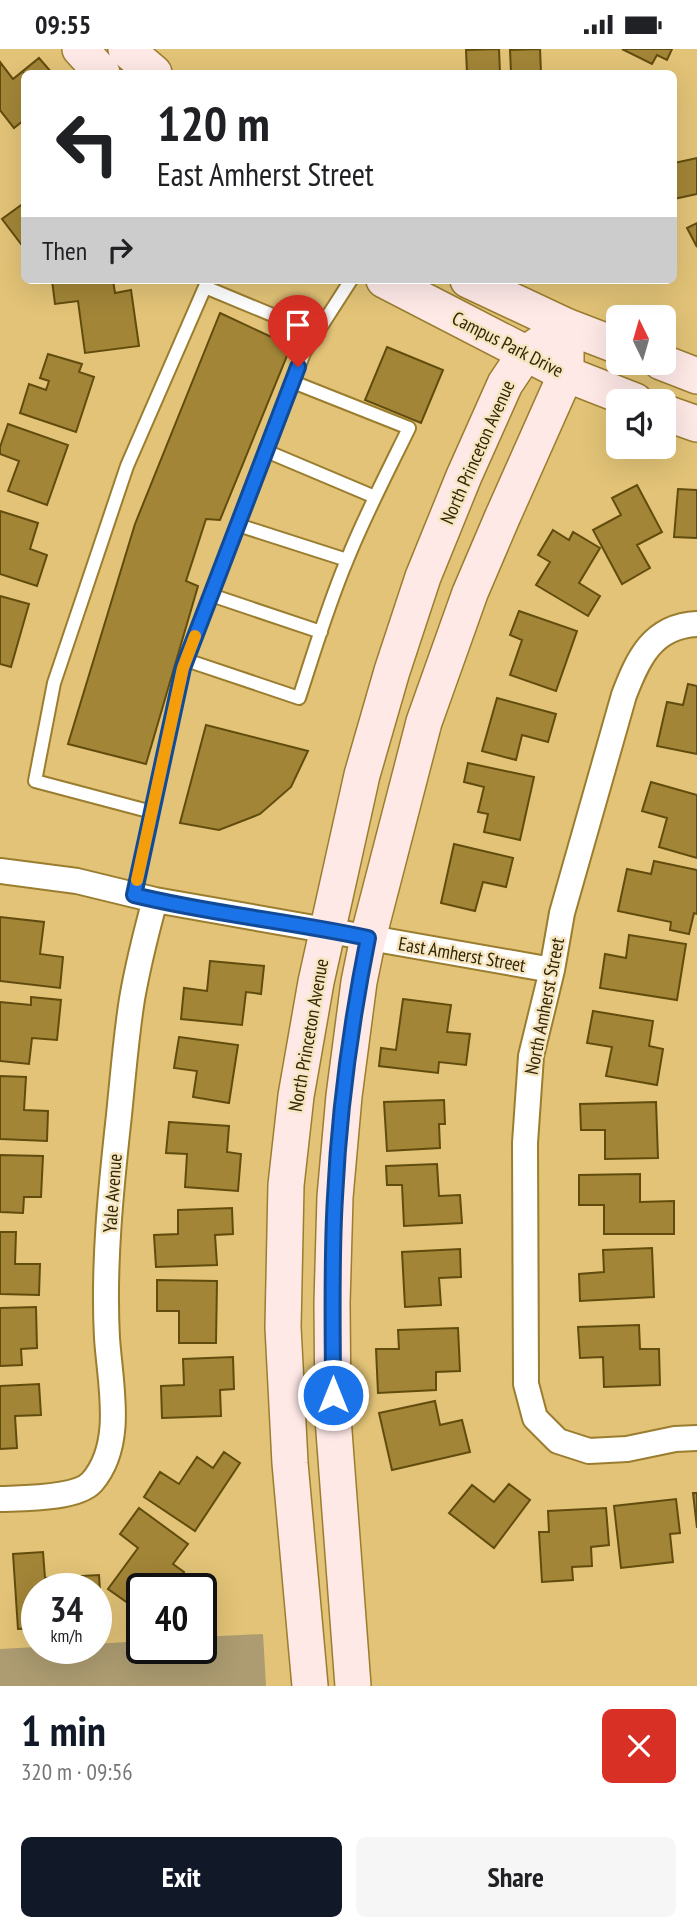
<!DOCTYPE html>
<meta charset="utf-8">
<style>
:root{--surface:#fff;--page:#f6f6f6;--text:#202124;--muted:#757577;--accent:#111827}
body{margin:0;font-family:"PT Sans Narrow",sans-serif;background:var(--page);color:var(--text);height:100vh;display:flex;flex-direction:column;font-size:26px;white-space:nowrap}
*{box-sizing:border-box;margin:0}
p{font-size:23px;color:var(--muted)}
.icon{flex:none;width:38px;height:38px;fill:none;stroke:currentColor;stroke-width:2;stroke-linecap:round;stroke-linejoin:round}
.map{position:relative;height:1637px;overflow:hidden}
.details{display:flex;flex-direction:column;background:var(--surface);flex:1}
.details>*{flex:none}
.top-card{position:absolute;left:21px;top:21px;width:656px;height:214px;border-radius:10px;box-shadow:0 7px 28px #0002;background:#fff;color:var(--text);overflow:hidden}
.needle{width:46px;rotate:355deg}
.controls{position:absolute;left:606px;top:256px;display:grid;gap:14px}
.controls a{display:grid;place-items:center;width:70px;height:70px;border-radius:10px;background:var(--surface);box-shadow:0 7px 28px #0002;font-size:35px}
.speed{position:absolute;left:21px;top:1524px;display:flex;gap:14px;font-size:35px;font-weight:700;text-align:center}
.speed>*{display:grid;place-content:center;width:91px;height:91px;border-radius:50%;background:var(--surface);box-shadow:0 7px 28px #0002;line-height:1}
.speed small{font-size:18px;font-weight:400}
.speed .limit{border:4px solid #111;border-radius:10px;background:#fff;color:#111}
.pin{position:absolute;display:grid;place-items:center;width:60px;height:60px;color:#fff;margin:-72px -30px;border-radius:50% 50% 50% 0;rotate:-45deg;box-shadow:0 0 7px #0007}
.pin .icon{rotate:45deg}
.me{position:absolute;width:77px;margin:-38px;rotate:0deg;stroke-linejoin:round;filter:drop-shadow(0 0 5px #0008)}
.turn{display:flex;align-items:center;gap:24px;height:147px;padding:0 21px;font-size:32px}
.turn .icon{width:91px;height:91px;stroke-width:2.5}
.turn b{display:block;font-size:49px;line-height:60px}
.then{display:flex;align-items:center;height:66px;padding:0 21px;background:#0003;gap:14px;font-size:26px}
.round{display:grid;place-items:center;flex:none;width:74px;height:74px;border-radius:10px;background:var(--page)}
.headline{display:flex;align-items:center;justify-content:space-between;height:119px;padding:0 21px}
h1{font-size:42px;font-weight:700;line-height:52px;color:var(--accent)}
.action{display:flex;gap:14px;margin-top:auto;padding:14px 21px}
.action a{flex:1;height:80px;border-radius:10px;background:var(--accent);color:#fff;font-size:28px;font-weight:700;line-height:80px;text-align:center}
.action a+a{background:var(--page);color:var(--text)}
.status{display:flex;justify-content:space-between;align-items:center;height:49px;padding:0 35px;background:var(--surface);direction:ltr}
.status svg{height:19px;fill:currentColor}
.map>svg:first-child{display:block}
</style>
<div class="status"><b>09:55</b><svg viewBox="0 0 49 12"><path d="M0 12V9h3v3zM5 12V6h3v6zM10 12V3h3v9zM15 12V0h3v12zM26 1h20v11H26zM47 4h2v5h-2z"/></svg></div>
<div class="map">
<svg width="697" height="1637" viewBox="0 0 697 1637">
<rect width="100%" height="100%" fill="#e2c377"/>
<path fill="#ad9c71" d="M263 1585 266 1637H0V1600L37 1598 96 1600V1595L142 1592V1600H201V1588Z"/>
<path fill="#a28537" stroke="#624c0d" stroke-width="2" d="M499 0 500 24H467L466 1Z
M540 0 541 24H511L510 1Z
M622 0H672L667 11 657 6 652 15Z
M39 9 52 24H24V71L14 79 0 61V13L13 30Z
M697 109V145L674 150V114Z
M24 154V192L21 195 2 170Z
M697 174V198L687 179Z
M52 231H113L115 244 131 241 139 297 85 304 78 252 55 255Z
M220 264 291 297 220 471 206 470 186 532 198 537 146 715 68 695 135 475Z
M387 298 443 321 421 374 365 351Z
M48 305 82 315 79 323 94 328 76 383 20 364 29 335 46 341 49 332 40 329Z
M8 375 68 396 47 456 8 442 19 412 0 405V398Z
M637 436 662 483 637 496 650 519 622 535 593 481 621 466 612 449Z
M678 440 697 441V489L674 488Z
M0 462 38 474 30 500 47 506 37 537 0 525Z
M553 481 569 491 573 483 600 499 579 534 600 547 588 567 536 536 550 513 538 506Z
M0 547 29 555 11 618 0 615Z
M519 562 577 582 556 642 510 626 522 591 510 586Z
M688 635 697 637V705L657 697 667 653 683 656Z
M497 649 556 665 548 693 522 686 516 711 482 702Z
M206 676 308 702 291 738 260 765 219 781 180 774Z
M468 714 534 728 520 791 484 783 488 765 478 763 484 738 464 733Z
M651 733 697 746V809L659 798 667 769 642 762Z
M454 795 513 809 506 838 483 833 475 862 441 854Z
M654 812 697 821V865L694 864 689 885 670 881 671 873 618 862 627 820 651 825Z
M0 868 44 873 40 905 63 908 60 939 0 932Z
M629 886 686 895 677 951 600 939 605 905 626 909Z
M210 912 264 917 261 945 246 943 242 976 181 970 184 939 207 942Z
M31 948 61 951 57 991 32 989 29 1015 0 1012V953L31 956Z
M403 950 451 956 447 983 470 985 466 1016 439 1013 438 1024 379 1017 381 999 396 1001Z
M593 962 653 972 649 997 663 1000 657 1036 606 1027 612 998 587 994Z
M179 988 238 996 229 1054 193 1048 197 1022 174 1019Z
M0 1027 26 1028 24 1061 48 1062 47 1092 0 1090Z
M444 1051 445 1075H439L440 1099 387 1102 384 1053Z
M656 1053 658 1109 605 1110V1081H581L580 1055Z
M169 1073 229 1077 227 1103 241 1105 238 1142 185 1138 187 1105 166 1104Z
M0 1106 43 1107 41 1148H24L23 1164 0 1163Z
M437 1115 439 1147 460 1146 462 1174 404 1177 402 1136H387L386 1117Z
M640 1125V1153L674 1152V1185H604V1156H579V1126Z
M232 1159 233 1185 215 1186 217 1216 156 1218 154 1186 178 1185V1161Z
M0 1183H16L15 1215H40L39 1246 0 1245Z
M652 1199 654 1248 580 1252 579 1225 604 1223 603 1201Z
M460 1200 461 1228 439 1229 441 1256 405 1258 402 1203Z
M157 1231 217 1232 216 1294H179V1262H157Z
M36 1258 37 1299 21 1300 22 1316 0 1317V1259Z
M639 1276 640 1300H659L660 1336 604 1338 603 1308 580 1309 578 1278Z
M458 1279 460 1322 436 1323V1341L378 1344 376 1300H399L398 1281Z
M233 1308 234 1340 220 1341 221 1367 162 1369 161 1337 184 1336 183 1310Z
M39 1335 41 1366 15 1367 17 1399 0 1400V1337Z
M435 1352 440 1376 462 1371 470 1403 392 1421 379 1364Z
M224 1403 240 1414 195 1482 144 1448 160 1423 179 1435 197 1408 213 1419Z
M509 1435 530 1451 494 1499 449 1464 472 1436 494 1453Z
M693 1444H697V1479Z
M676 1450 680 1484 670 1485 673 1513 621 1519 614 1457Z
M139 1459 188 1495 173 1515 184 1523 171 1540H142V1564L108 1540 138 1499 120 1485Z
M606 1459 609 1496 591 1498 592 1517 572 1518 573 1531 542 1533 539 1483H549L548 1462Z
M43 1503 45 1529 99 1526 102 1575H96V1540H37V1579L18 1580 13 1505Z"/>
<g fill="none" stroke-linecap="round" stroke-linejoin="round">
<defs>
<path id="lane" d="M266 402 375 448
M238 476 347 511
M211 546 321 583
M186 611 299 649C314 603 328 556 347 511 365 466 388 422 409 379L293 333
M152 763 35 732 54 634 127 417 205 238 316 284
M134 846 183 619 304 304 351 231"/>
<path id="street" d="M697 575C652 577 638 610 624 646L562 864 552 921 531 1007 525 1094 526 1335 535 1369 558 1392 589 1402 627 1400 675 1390 697 1389
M0 822 77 832 155 851 552 921
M0 1450C22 1449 77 1450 92 1433 125 1395 110 1335 107 1289 103 1216 111 1138 119 1066 123 1027 126 988 132 950 138 916 146 884 155 851"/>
<path id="secondary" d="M80 0 102 24
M126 0 154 24
M384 231 566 325 635 352
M468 231 566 277 618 297
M661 313 697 327
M663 363 697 375
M310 1637 290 1414 283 1278 286 1136 296 1047 316 933 362 726 392 622 423 528 464 427 505 335 525 305 566 277
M353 1637 333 1369 332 1254 335 1148 344 1047 359 933 368 889 424 673 470 544 502 469 566 325V277"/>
</defs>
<use href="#lane" stroke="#9b7d2f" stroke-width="16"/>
<use href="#street" stroke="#9b7d2f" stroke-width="28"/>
<use href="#secondary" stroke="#9b7d2f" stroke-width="38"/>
<use href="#lane" stroke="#fff" stroke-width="12"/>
<use href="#street" stroke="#fff" stroke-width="24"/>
<use href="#secondary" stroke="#fee9e7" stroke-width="35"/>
</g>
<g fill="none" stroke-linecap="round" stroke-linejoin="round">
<defs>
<path id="route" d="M298 318 183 619 134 846C211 865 290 872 368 889 351 974 339 1062 335 1148 331 1214 333 1280 333 1346"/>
</defs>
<use href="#route" stroke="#114b97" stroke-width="18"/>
<use href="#route" stroke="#1a73e8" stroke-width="12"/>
<path stroke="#f59e0b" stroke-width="12" d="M137 831 183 619 195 587"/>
</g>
<g text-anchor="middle" stroke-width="5" stroke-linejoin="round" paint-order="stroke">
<g font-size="19" fill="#332705" stroke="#f5e6c1">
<text transform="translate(508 295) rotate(27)" y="7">Campus Park Drive</text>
<text transform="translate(477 403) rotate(-66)" y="7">North Princeton Avenue</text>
<text transform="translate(462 905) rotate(10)" y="7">East Amherst Street</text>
<text transform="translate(544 957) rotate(-79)" y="7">North Amherst Street</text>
<text transform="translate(308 986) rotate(-80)" y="7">North Princeton Avenue</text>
<text transform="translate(112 1144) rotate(-86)" y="7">Yale Avenue</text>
</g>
</g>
</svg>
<div class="controls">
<a><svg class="needle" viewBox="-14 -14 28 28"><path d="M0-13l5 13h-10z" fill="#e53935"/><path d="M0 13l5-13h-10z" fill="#757577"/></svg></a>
<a><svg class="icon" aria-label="sound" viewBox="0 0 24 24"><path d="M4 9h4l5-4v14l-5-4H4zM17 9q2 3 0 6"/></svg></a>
</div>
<div class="speed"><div>34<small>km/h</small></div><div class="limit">40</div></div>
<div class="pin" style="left:298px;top:318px;background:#d93025"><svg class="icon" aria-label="arrive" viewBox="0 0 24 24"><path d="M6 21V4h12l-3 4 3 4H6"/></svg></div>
<svg class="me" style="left:333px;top:1346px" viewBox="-20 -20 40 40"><circle r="17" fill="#1a73e8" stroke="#fff" stroke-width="3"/><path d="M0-11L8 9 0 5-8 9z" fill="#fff"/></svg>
<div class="top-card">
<div class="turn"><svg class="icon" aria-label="left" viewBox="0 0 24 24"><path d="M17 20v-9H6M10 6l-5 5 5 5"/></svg><div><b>120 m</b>East Amherst Street</div></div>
<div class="then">Then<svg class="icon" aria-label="right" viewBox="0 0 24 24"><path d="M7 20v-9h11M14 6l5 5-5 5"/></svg></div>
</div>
</div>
<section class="details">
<div class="headline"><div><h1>1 min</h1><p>320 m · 09:56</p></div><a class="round" style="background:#d93025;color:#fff"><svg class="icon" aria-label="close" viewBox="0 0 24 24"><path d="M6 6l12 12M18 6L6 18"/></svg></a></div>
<div class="action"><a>Exit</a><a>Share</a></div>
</section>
